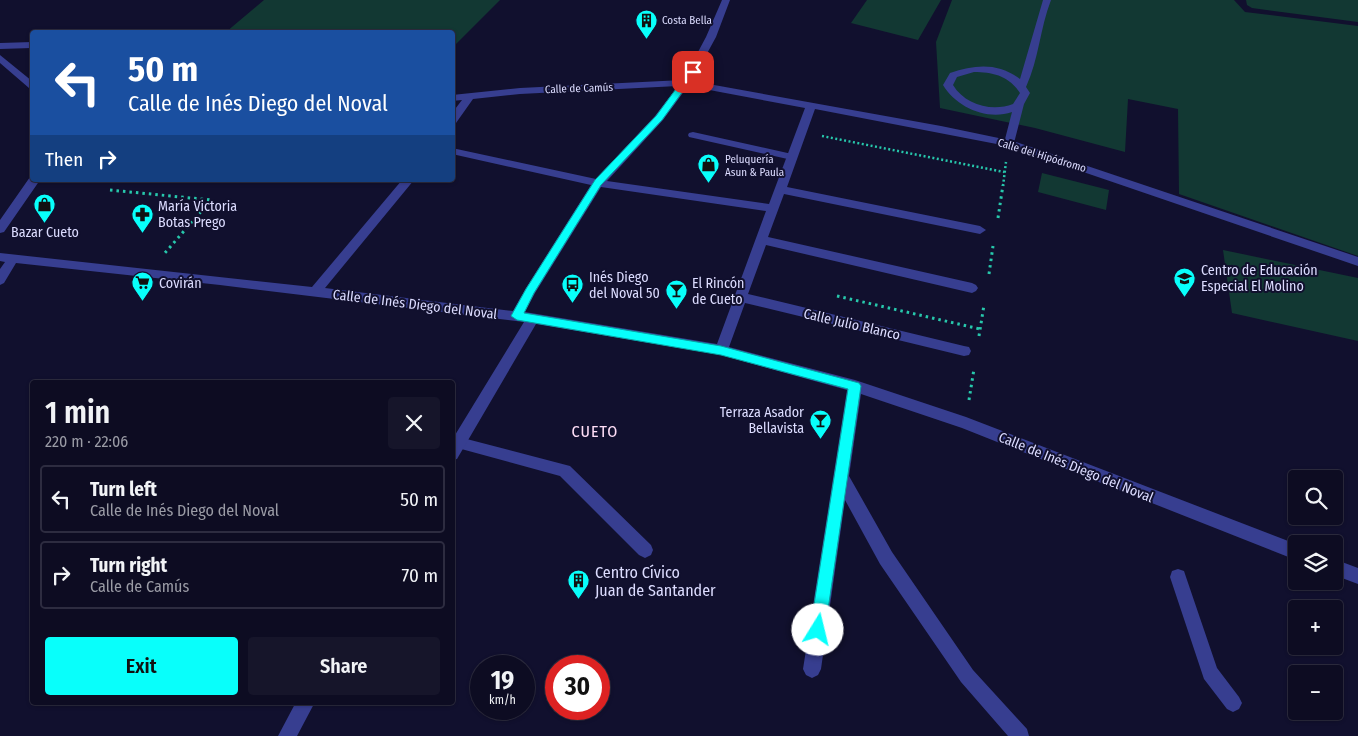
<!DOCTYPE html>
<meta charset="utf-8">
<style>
:root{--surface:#0d0c22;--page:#16152a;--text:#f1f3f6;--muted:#9a9ba5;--line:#2d2c40;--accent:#08fffb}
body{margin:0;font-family:"Fira Sans Condensed",sans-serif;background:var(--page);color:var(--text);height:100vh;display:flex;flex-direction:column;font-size:19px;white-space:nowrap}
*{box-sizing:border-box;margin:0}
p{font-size:16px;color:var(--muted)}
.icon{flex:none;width:28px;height:28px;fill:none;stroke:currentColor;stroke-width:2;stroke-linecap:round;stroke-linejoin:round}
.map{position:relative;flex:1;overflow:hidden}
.panel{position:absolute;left:30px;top:380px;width:425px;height:325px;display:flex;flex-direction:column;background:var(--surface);border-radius:5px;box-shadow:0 1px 4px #0004,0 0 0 1px var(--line)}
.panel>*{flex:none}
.guide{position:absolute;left:30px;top:30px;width:425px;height:152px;border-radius:5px;box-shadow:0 1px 4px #0004,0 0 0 1px var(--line);background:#1a4fa0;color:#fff;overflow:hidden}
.tools{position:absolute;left:1288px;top:470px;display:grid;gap:10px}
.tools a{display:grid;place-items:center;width:55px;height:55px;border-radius:5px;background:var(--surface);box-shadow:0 1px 4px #0004,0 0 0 1px var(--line);font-size:25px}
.speed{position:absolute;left:470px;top:655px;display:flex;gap:10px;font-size:25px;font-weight:700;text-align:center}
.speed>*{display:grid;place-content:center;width:65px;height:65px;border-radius:50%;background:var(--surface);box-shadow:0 1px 4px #0004,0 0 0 1px var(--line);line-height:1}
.speed small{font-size:12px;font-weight:400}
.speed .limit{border:8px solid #d22;background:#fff;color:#111}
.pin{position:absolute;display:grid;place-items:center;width:42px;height:42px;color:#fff;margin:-21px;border-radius:10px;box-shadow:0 2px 8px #0006}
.me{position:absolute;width:55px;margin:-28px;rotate:9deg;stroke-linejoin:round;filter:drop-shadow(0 0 4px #0008)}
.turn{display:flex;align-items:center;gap:18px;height:105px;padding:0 15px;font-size:22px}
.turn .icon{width:65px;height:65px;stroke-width:2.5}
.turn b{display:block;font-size:35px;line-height:42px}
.then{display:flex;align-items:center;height:48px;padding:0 15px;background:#0003;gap:10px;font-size:19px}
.round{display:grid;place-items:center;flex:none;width:52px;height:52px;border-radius:5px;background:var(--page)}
.summary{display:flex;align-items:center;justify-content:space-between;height:85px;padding:0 15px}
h1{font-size:30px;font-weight:600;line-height:38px}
.primary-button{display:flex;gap:10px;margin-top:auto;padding:10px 15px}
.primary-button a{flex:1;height:58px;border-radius:5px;background:var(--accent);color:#111;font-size:20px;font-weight:600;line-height:58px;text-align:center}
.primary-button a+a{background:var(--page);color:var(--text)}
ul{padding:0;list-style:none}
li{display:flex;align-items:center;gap:15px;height:68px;margin:0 10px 8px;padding:0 5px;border:2px solid var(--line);border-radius:5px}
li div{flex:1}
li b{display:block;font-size:19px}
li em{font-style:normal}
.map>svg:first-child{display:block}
</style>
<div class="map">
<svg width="1358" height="736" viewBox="0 0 1358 736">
<rect width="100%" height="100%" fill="#11102e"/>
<path fill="#123833" d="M264 0H500L453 47 452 32H226Z
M867 0H941L918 40 851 23Z
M952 0H1234L1245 12 1358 26V256L1179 194 1178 109 1128 99 1125 152 1035 128 940 108 936 42Z
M1246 0H1358V22L1252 8 1247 5Z
M1042 173 1109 190 1106 210 1038 192Z
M1223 250 1358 278V341L1232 313Z"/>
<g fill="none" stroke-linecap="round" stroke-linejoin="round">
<path stroke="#27c8ac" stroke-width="2.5" stroke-dasharray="2 2.5" stroke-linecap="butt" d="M822 136 1004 172
M1003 186 1006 162"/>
<path stroke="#27c8ac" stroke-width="3" stroke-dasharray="2.5 4" stroke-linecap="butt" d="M110 190 211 200 164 254
M998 218 1003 185
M989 274 993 246
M837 296 980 329
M979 336 984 305
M969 400 974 369"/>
<path fill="#373e90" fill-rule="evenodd" d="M1043 0H1051C1040 28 1039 59 1026 87L1030 93 1024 104 1014 143 1009 146 1004 143 1012 112C987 121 956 107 943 85L950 73C975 65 997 62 1020 79ZM974 72C993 72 1009 76 1020 93L1013 104C992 112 965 105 953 85L957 77Z
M693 132 792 154 797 157 792 160 689 137 688 135 689 133Z
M459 437 570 466 651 545 653 550 651 555 645 558 639 555 560 476 454 447V439Z
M1178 569 1184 571 1186 577 1217 668 1239 697 1242 703 1239 709 1233 712 1227 709 1204 679 1170 577 1172 571Z"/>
<path fill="#373e90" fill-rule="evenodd" d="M722 0H730L716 37 692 81 941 126 1013 141 1358 257V266L1007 146 815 109 787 187 980 226 986 230 980 234 784 194 768 237 972 283 976 285 978 288 976 291 972 293 766 245 748 294 964 346 969 347 971 351 969 355 964 356 745 303 729 347 855 380 966 417 1296 544V560L962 428 861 394 849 476 892 552 973 670 1027 729 1029 736H1008L961 682 880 564 845 500 821 669 818 675 812 678 806 675 803 669 847 390 721 355 536 324 457 459 452 460V440L524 322 220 285 16 263 4 283 0 285V269L5 262 0 261V253L312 287 402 180H414L325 288 513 311 526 288 591 185 452 154V148L596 179 655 116 678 86 520 94 473 99 456 123 452 124V113L462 100 452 101V95L520 88 683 80 706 37ZM688 86 805 108 769 204 607 181 663 120ZM601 187 766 211 717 344 525 312 535 293Z
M32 42V48L0 49V43Z
M0 55 32 81V89L29 88 0 63Z
M30 177H32V180H40L4 232 0 233V220Z
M1334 559 1358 568V584L1334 575Z
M296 702H315L297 736H278Z"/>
</g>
<path fill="#08fffb" stroke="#05a6a3" d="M690 70 697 72 662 120 601 185 534 293 524 313 721 346 859 383 861 386 825 630 823 636 818 638 812 636 810 630 848 389 721 355 517 320 511 316 526 289 595 180 656 116Z"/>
<defs>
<symbol id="building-pin" viewBox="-11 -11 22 30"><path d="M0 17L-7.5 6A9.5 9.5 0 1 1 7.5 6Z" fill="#08fffb" stroke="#11102e"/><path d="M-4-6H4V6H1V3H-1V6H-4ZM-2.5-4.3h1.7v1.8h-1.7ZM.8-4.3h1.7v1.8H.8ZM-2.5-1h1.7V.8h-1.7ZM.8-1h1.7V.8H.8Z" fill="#111"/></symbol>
<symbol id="shop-pin" viewBox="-11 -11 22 30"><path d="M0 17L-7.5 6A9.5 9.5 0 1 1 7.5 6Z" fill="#08fffb" stroke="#11102e"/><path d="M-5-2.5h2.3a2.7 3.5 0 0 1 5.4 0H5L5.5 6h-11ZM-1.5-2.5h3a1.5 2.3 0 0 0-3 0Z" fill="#111"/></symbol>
<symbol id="pharmacy-pin" viewBox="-11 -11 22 30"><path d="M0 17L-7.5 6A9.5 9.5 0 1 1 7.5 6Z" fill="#08fffb" stroke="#11102e"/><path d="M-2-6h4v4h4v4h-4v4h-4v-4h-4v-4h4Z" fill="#111"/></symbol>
<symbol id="school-pin" viewBox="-11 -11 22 30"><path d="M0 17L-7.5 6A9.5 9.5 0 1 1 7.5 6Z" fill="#08fffb" stroke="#11102e"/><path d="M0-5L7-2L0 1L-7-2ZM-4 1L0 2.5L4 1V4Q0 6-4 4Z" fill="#111"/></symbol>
<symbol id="supermarket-pin" viewBox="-11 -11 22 30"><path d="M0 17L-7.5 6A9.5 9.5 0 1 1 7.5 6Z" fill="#08fffb" stroke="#11102e"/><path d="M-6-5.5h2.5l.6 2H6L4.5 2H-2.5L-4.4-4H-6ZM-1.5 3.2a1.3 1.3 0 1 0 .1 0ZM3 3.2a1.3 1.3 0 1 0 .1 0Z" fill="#111"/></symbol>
<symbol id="bus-pin" viewBox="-11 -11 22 30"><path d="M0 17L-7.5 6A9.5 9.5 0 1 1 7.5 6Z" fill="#08fffb" stroke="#11102e"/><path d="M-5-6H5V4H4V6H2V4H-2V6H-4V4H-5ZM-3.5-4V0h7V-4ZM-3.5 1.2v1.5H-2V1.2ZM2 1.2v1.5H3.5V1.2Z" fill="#111"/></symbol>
<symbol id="bar-pin" viewBox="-11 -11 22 30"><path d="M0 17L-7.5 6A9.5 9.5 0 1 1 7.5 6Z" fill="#08fffb" stroke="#11102e"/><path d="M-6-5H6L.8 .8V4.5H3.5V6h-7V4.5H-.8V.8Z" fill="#111"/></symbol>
</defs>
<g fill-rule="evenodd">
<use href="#building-pin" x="634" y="8" width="25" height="34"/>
<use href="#shop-pin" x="696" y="152" width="25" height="34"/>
<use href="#shop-pin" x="32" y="192" width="25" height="34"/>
<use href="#pharmacy-pin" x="130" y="202" width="25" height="34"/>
<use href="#school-pin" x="1172" y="266" width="25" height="34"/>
<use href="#supermarket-pin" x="130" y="270" width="25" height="34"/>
<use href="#bus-pin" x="560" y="272" width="25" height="34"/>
<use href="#bar-pin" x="664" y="278" width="25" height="34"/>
<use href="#bar-pin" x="808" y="408" width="25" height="34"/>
<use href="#building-pin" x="566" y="568" width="25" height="34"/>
</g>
<g text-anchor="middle" stroke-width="4" stroke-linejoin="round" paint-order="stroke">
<g font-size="11" fill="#dcdcff" stroke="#11102e" text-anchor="start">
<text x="662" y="24">Costa Bella</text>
<text x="725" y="163">Peluquería<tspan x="725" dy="13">Asun &amp; Paula</tspan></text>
</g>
<g font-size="11" fill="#dcdcff" stroke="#11102e">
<text transform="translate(579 88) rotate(-2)" y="4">Calle de Camús</text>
<text transform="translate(1042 155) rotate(17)" y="4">Calle del Hipódromo</text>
</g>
<g font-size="14" fill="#dcdcff" stroke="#11102e" text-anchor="start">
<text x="158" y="211">María Victoria<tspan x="158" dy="16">Botas Prego</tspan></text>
<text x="45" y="237" text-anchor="middle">Bazar Cueto</text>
<text x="1201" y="275">Centro de Educación<tspan x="1201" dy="16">Especial El Molino</tspan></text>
<text x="589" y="282">Inés Diego<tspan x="589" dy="16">del Noval 50</tspan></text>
<text x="159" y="288">Covirán</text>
<text x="692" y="288">El Rincón<tspan x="692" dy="16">de Cueto</tspan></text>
<text x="804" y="417" text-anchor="end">Terraza Asador<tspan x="804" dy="16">Bellavista</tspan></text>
</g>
<g font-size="14" fill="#dcdcff" stroke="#11102e">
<text transform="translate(415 304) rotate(7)" y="5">Calle de Inés Diego del Noval</text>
<text transform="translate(852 324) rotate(13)" y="5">Calle Julio Blanco</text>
<text transform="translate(1076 467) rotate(22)" y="5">Calle de Inés Diego del Noval</text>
</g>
<g font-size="16" letter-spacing="1" fill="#ffdef7" stroke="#11102e">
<text x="595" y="437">CUETO</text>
</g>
<g font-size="16" fill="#dcdcff" stroke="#11102e" text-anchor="start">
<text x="595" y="578">Centro Cívico<tspan x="595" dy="18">Juan de Santander</tspan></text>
</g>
</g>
</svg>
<div class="tools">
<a><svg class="icon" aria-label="search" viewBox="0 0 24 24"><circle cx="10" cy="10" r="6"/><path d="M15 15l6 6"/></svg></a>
<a><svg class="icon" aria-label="layers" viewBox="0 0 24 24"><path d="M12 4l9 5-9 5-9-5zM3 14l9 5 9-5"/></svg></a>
<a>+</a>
<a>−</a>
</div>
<div class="speed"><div>19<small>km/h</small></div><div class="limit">30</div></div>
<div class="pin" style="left:693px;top:72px;background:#d93025"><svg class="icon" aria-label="arrive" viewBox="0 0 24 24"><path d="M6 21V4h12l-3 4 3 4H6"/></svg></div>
<svg class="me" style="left:818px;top:630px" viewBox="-20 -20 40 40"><circle r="19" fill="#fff"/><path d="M0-13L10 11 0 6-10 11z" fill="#08fffb"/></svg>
<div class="guide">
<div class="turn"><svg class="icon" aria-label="left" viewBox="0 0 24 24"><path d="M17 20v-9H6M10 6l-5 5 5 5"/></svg><div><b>50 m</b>Calle de Inés Diego del Noval</div></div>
<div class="then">Then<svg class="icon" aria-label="right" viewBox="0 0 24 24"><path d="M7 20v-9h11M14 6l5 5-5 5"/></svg></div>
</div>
<section class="panel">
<div class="summary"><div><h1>1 min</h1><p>220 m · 22:06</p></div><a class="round"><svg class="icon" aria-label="close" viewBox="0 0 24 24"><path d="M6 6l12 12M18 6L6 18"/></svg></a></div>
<ul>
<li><svg class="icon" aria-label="left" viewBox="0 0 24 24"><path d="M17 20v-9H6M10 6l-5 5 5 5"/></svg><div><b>Turn left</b><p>Calle de Inés Diego del Noval</p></div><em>50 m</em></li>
<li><svg class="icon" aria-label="right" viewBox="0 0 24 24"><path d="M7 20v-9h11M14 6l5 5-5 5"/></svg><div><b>Turn right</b><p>Calle de Camús</p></div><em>70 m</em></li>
</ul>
<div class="primary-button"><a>Exit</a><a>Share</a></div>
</section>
</div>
